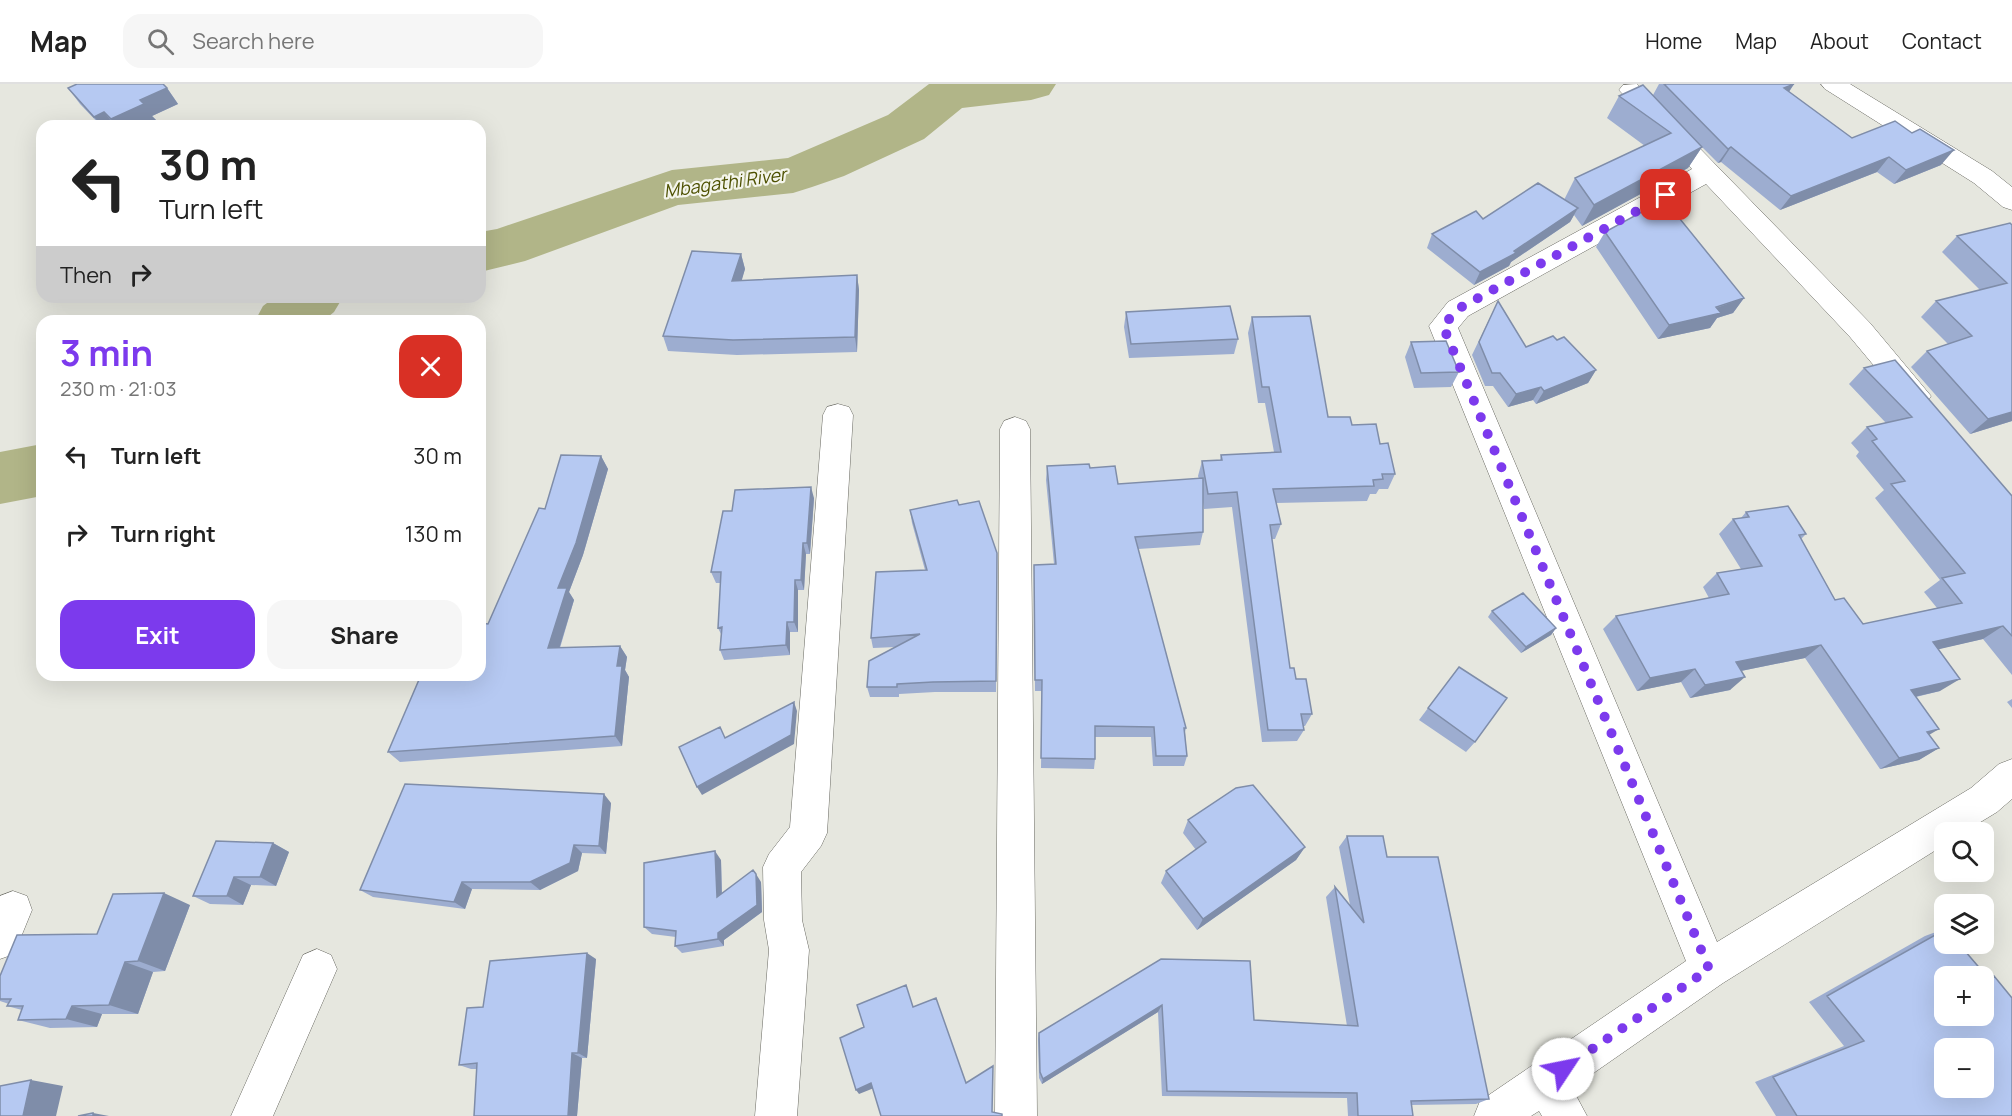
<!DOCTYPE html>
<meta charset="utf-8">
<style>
:root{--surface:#fff;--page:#f6f6f6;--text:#222;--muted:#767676;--line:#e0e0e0;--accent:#7c3aed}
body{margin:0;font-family:Manrope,sans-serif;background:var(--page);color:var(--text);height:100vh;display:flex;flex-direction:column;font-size:22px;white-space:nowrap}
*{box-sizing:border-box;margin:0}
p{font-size:20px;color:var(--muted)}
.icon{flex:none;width:33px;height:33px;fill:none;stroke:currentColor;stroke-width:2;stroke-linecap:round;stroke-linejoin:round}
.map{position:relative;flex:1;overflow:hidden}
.sheet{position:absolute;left:36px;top:231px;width:450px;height:366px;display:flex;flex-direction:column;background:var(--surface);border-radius:18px;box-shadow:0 6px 24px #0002}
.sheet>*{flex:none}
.top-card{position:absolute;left:36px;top:36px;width:450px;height:183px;border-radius:18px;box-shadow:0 6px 24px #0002;background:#fff;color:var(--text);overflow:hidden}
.controls{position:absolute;left:1934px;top:738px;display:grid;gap:12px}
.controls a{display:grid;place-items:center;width:60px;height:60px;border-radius:12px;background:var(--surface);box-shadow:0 6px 24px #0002;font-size:30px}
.pin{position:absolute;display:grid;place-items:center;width:51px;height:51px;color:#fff;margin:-26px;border-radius:12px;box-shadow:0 3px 9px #0006}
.me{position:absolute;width:66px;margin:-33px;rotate:56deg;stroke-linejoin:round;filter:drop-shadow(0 0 4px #0008)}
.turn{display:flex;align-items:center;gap:21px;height:126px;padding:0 24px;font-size:27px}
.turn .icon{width:78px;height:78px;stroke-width:2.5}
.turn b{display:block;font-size:42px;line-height:51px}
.then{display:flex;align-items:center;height:57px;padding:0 24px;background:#0003;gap:12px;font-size:22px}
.round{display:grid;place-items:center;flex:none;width:63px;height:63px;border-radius:18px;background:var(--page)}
.headline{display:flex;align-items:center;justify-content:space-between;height:102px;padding:0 24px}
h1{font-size:36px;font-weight:700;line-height:45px;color:var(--accent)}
.primary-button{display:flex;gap:12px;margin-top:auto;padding:12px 24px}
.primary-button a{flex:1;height:69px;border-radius:18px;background:var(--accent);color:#fff;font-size:24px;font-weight:700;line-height:69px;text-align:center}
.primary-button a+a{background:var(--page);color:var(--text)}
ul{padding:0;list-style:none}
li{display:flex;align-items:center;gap:18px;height:78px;padding:0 24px}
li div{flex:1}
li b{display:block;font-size:22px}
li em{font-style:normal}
header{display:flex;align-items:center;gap:36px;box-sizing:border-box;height:84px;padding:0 30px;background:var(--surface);border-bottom:2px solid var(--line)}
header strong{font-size:28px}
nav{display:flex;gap:33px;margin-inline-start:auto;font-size:21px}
.search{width:420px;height:54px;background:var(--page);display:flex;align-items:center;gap:15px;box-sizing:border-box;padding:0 21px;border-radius:18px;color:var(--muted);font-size:22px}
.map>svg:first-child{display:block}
</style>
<header>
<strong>Map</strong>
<div class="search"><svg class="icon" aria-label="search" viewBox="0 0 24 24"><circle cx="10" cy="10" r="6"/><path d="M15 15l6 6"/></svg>Search here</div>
<nav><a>Home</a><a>Map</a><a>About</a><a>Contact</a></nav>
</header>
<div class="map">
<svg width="2012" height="1032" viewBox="0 0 2012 1032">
<rect width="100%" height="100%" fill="#e6e7df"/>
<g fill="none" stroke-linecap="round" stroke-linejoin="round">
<path fill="#b1b588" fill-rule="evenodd" d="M929 0H1056L1049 11 1031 16 962 24 924 55 844 92 812 103 793 109 678 121 525 177 480 188V148L497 145 672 86 788 74 888 31Z
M275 213H343L334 228 323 237H255L263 222Z
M42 360V412L0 420V368Z"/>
<defs>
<path id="street" d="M1637 0 1870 239 1931 312 1926 320 1916 323 1906 320 1850 253 1706 100 1468 232 1458 244 1717 858 1971 704 1999 680 2012 675V715L1997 728 1964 748H1944V761L1723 899 1572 1004 1587 1032H1542L1539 1027 1531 1032H1474L1480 1017 1686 877 1429 242 1448 218 1692 85 1619 6 1623 1Z
M1821 0H1850L1992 87 2012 103V126L2003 123 1974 99 1825 5Z
M838 320 849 323 853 331 827 749 821 762 801 788 802 836 809 866 797 1032H755L769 866 764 836 763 783 769 770 790 743 823 331 827 323Z
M1015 333 1026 337 1030 345 1037 1032H995L1000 345 1004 337Z
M13 807 27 812 32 826 14 870 0 875V812Z
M317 865 331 871 337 885 273 1032H231L303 871Z"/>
</defs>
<use href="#street" stroke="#696962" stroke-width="1"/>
<use href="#street" fill="#fff" fill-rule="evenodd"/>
</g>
<path fill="#9dadd0" d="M1659 0H1794L1789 8 1852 54 1941 81 1894 100 1877 88 1780 126 1721 78 1718 79 1702 63 1688 84 1582 142 1574 131 1570 138 1511 178 1509 182 1474 201 1427 164 1432 150 1483 135 1564 116 1575 94 1645 62 1607 34 1619 12 1653 11Z
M68 4H167L178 20 152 32 156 36 143 42H101L80 20Z
M2012 141V337L1970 350 1911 283 1927 267 1948 260 1921 233 1936 217 1980 206 1942 168 1957 152Z
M1605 148 1744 214 1733 229 1717 234 1710 244 1658 255 1596 163Z
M741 170 745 185 741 197 857 191 859 206 857 268 737 271 668 267 663 252Z
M1498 217 1526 263 1596 286 1588 299 1536 320 1533 316 1508 323 1493 302H1485L1472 271Z
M1126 228 1238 255 1234 270 1129 274 1124 243Z
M1252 233 1328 333 1352 341 1380 360 1395 390 1388 405H1379L1376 410H1370L1367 417 1276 419 1281 440 1275 455H1271L1290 584 1312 630 1305 642H1303L1304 646 1297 657 1262 658 1232 423 1204 425 1203 418V448L1200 461 1138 465 1186 644 1185 648 1187 672 1184 682H1153L1151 653H1095V675L1094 685 1041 684 1042 607H1035L1034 493V481L1054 480 1046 396 1047 382 1090 384 1118 400 1199 395 1198 392 1202 377 1220 376 1221 371 1274 368 1265 319H1258L1248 249Z
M1411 258 1459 288 1451 303 1414 304 1405 273Z
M1864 284 2012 412V591L1983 555 1938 565 1940 607 1916 613 1929 651 1939 664 1919 676 1880 685 1805 574 1741 587 1730 606 1690 614 1681 598 1637 607 1603 545 1616 532 1709 514 1703 503 1717 489 1741 485 1719 450 1733 435 1741 434 1746 428 1806 450 1801 455 1835 516 1863 540 1937 524 1924 508 1940 496 1875 414 1884 406 1856 372 1859 368 1851 359 1867 343 1886 339 1849 300Z
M601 372 608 385 583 471 569 508 574 516 560 564 620 562 627 573 625 586 629 593 622 662 400 678 388 668 488 540Z
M814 414 810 470H806L804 506H798V548H790V571L724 576 720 566 721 550 718 544 721 499H716L711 488 732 427Z
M959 421 997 469 996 608H935L899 610V613H870L867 603 896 563 873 564 871 554 925 486 912 439 910 426Z
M1492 527 1556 544 1551 551 1521 569 1488 533Z
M1459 583 1475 658 1466 668 1419 636Z
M2012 615V624L2007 618Z
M611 719 606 770 582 769 578 787 540 806 472 805 465 825 373 813 360 806Z
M1188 736 1305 763 1296 776 1197 846 1161 799 1166 787 1196 766 1183 749Z
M1347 752 1387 773 1489 1015 1476 1020 1411 1021 1413 1032H1348L1347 1014 1162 1012 1158 928 1042 1000 1039 994 1038 955 1039 949 1161 875 1254 936 1347 942 1326 813 1335 803 1350 821 1339 763Z
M273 759 289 768 276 802 251 801 243 821 210 820 193 812Z
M721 776 722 809 761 798 762 828 724 856V862L682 869 675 862 676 853 652 850 644 843Z
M190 821 165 887 153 888 138 930H102L97 943 50 944 18 936 22 926 7 922 9 920 0 917V892L97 850Z
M1944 845 1988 894 1994 892 2012 1032H1776L1755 998 1844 962 1809 918 1925 852Z
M596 875 587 974H582L577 1032H474L477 985H471L459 981 483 923Z"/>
<path fill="#7f8da9" d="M1794 0 1784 15V4Z
M167 4 178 20 152 32 156 36 143 42H116L111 35 140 16Z
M104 28 115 42H102L94 33Z
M1702 63 1688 84 1582 142 1594 121Z
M1731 63 1721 78 1718 79 1728 65Z
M1954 66 1941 81 1894 100 1906 86Z
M1889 73 1877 88 1780 126 1791 112Z
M1578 124 1570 138 1511 178 1509 182 1474 201 1480 188 1514 167Z
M741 170 745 185 737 213 732 197Z
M857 191 859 206 857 268 855 253Z
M1744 214 1733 229 1717 234 1710 244 1658 255 1669 241Z
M1596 286 1588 299 1536 320 1544 307Z
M1541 303 1533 316 1508 323 1516 310Z
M2012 328V337L1970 350 1988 335Z
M601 372 608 385 583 471 569 508 574 516 556 575 548 564 558 504Z
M811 403 814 414 810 470 807 459Z
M803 459 806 470 804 506 801 496Z
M795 496 798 506V548L794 538Z
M787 538 790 548V571L786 561Z
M2003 542 1983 555 1914 571 1933 558Z
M1556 544 1551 551 1521 569 1526 563Z
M1821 561 1805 574 1721 591 1736 578Z
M620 562 627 573 625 586 629 593 622 662 615 652 617 582Z
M1695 585 1681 598 1637 607 1650 594Z
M1745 593 1730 606 1690 614 1705 601Z
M1960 595 1940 607 1892 618 1911 606Z
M794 618 797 627 794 660 702 711 697 703Z
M1939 645 1919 657 1927 648Z
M1939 664 1919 676 1880 685 1899 674Z
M604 710 611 719 606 770 599 762Z
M273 759 289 768 276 802 260 793Z
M574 761 582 769 578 787 540 806 530 798Z
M1305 763 1296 776 1197 846 1203 835Z
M715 767 721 776 722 821 717 813Z
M756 790 761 798 762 828 724 856V862L718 855V849Z
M234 793 251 801 243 821 227 812Z
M462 798 472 805 465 825 454 818Z
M164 809 190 821 165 887 138 877Z
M587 869 596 875 587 974 578 969Z
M125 878 153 888 138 930 109 921Z
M1162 921 1158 928 1042 1000 1043 995Z
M72 922 102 930 97 943 66 935Z
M572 969 582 974 577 1032H568Z
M31 996 63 1002 56 1032H23Z
M871 999 874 1004 859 1010 856 1006Z
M93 1029 109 1032H93Z"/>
<path fill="#b6c9f2" stroke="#7f8da9" stroke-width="1.5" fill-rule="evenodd" d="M77 0H163L167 4 140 16 144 20 111 35 104 28 94 33 68 4Z
M1664 0H1794L1784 4 1852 54 1895 37 1912 49 1920 45 1954 66 1906 86 1889 73 1791 112 1731 63 1728 65Z
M1643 1 1702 63 1594 121 1575 94 1671 49 1619 12Z
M1538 99 1578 124 1514 167 1516 169 1480 188 1432 150 1476 127 1483 135Z
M1658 119 1676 130 1744 214 1716 223 1721 229 1669 241 1605 148Z
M2010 139 2012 141V328L1988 335 1927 267 1972 252 1936 217 2007 199 1957 152Z
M692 167 741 170 732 197 857 191 855 253 733 256 663 252Z
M1498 217 1526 263 1553 252 1557 256 1564 253 1596 286 1544 307 1541 303 1516 310 1500 289H1492L1479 258Z
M1230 222 1238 255 1131 260 1126 228Z
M1310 232 1328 333H1350L1352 341 1376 340 1380 360 1388 359 1395 390H1382L1383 395 1373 396 1374 402 1273 405 1281 440 1270 441 1290 584H1294L1296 595H1306L1312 630H1301L1304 646H1268L1237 408 1208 410 1202 377 1222 376 1221 371 1281 368 1269 303H1262L1252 233Z
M1446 257 1459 288 1421 289 1411 258Z
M1895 276 2012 412V552L2003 542 1933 558 1960 595 1911 606 1939 645 1927 648 1939 664 1899 674 1821 561 1736 578 1745 593 1705 601 1695 585 1650 594 1616 532 1729 510 1717 489 1762 482 1733 435 1749 433 1746 428 1788 422 1806 450 1799 451 1835 516 1844 514 1863 540 1962 519 1942 494 1965 489 1891 400 1905 397 1872 357 1877 355 1867 343 1912 333 1864 284Z
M561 371 601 372 576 459 558 504H567L548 564 620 562 617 582H622L615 652 388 668 421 591H480V539L488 540 539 424 545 425Z
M1089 380 1090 384 1115 382 1118 400 1203 394V448L1135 453 1186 644H1184L1187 672H1156L1154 643 1095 642V675L1041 674 1042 596H1035L1034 481 1056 480 1047 382Z
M811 403 807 459H803L801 496H795L794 538H787L786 561 720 566 722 543 718 544 721 488H711L723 427H732L735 406Z
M957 416 959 421 979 417 997 469 996 597 933 598 897 600V603H867L869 577 920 550 871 554 876 488 927 486 910 426Z
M1523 509 1556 544 1526 563 1492 527Z
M1459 583 1507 614 1475 658 1428 624Z
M794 618 791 651 697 703 679 663 720 643 725 654Z
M405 700 604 710 599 762 574 761 570 779 530 798H462L454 818 360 806Z
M1253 701 1305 763 1203 835 1166 787 1206 758 1188 736 1236 704Z
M1347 752H1383L1387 773H1438L1489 1015 1411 1017 1413 1032H1358L1357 1009 1167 1007 1162 921 1043 995 1040 988 1039 949 1161 875 1250 877 1254 936 1358 942 1335 803 1364 839Z
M216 757 273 759 260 793H234L227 812H193Z
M715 767 717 813 753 786 756 790 757 821 718 849V855L675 862 676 847 644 843V779Z
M164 809 138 877 125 878 109 921 72 922 66 935 18 936 23 922H7L11 915H0V892L17 851 97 850 113 810Z
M1944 846V860H1959L1989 895 1994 892 2012 914V1032H1797L1773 993 1864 957 1827 912ZM1944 892H1983V932H1944ZM1944 964H1983V1004H1944Z
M587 869 578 969H572L568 1032H474L477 979 459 981 467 924 483 923 490 877Z
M906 901 913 923 936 914 966 999 993 982 992 1028 1002 1030V1032H881L871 999 856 1006 840 954 864 943 857 921Z
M31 996 23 1032H0V1002Z
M93 1029V1032H78Z"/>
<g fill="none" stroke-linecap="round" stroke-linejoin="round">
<path stroke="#7c3aed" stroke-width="10" stroke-dasharray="0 18" d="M1563 985 1709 885 1443 242 1458 225 1666 111"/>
</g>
<g text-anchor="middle" stroke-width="4.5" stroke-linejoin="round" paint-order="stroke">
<g font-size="18" font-style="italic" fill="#4e5102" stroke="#f4f5ec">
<text transform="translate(725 99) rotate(-8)" y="6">Mbagathi River</text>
</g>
</g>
</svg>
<div class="controls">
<a><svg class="icon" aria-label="search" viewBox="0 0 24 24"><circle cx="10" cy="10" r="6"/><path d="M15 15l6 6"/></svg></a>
<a><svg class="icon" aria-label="layers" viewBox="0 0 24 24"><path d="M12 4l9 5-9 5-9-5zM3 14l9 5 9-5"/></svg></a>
<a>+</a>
<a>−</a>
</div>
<div class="pin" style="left:1666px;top:111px;background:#d93025"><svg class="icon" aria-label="arrive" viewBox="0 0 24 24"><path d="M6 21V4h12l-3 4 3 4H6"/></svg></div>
<svg class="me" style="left:1563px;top:985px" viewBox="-20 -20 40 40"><circle r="19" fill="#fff"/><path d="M0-13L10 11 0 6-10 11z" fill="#7c3aed"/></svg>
<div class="top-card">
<div class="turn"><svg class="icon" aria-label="left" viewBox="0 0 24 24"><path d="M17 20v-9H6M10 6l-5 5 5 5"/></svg><div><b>30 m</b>Turn left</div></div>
<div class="then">Then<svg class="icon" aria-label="right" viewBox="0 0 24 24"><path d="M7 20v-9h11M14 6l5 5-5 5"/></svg></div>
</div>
<section class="sheet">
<div class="headline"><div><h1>3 min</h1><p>230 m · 21:03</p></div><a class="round" style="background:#d93025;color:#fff"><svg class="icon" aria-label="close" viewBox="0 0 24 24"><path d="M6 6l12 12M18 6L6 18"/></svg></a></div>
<ul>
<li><svg class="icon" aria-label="left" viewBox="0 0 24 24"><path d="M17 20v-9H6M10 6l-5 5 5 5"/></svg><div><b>Turn left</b></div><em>30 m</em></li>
<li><svg class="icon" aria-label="right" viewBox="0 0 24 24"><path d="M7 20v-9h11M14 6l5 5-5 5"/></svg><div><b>Turn right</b></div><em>130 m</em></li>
</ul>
<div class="primary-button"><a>Exit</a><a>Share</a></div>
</section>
</div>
